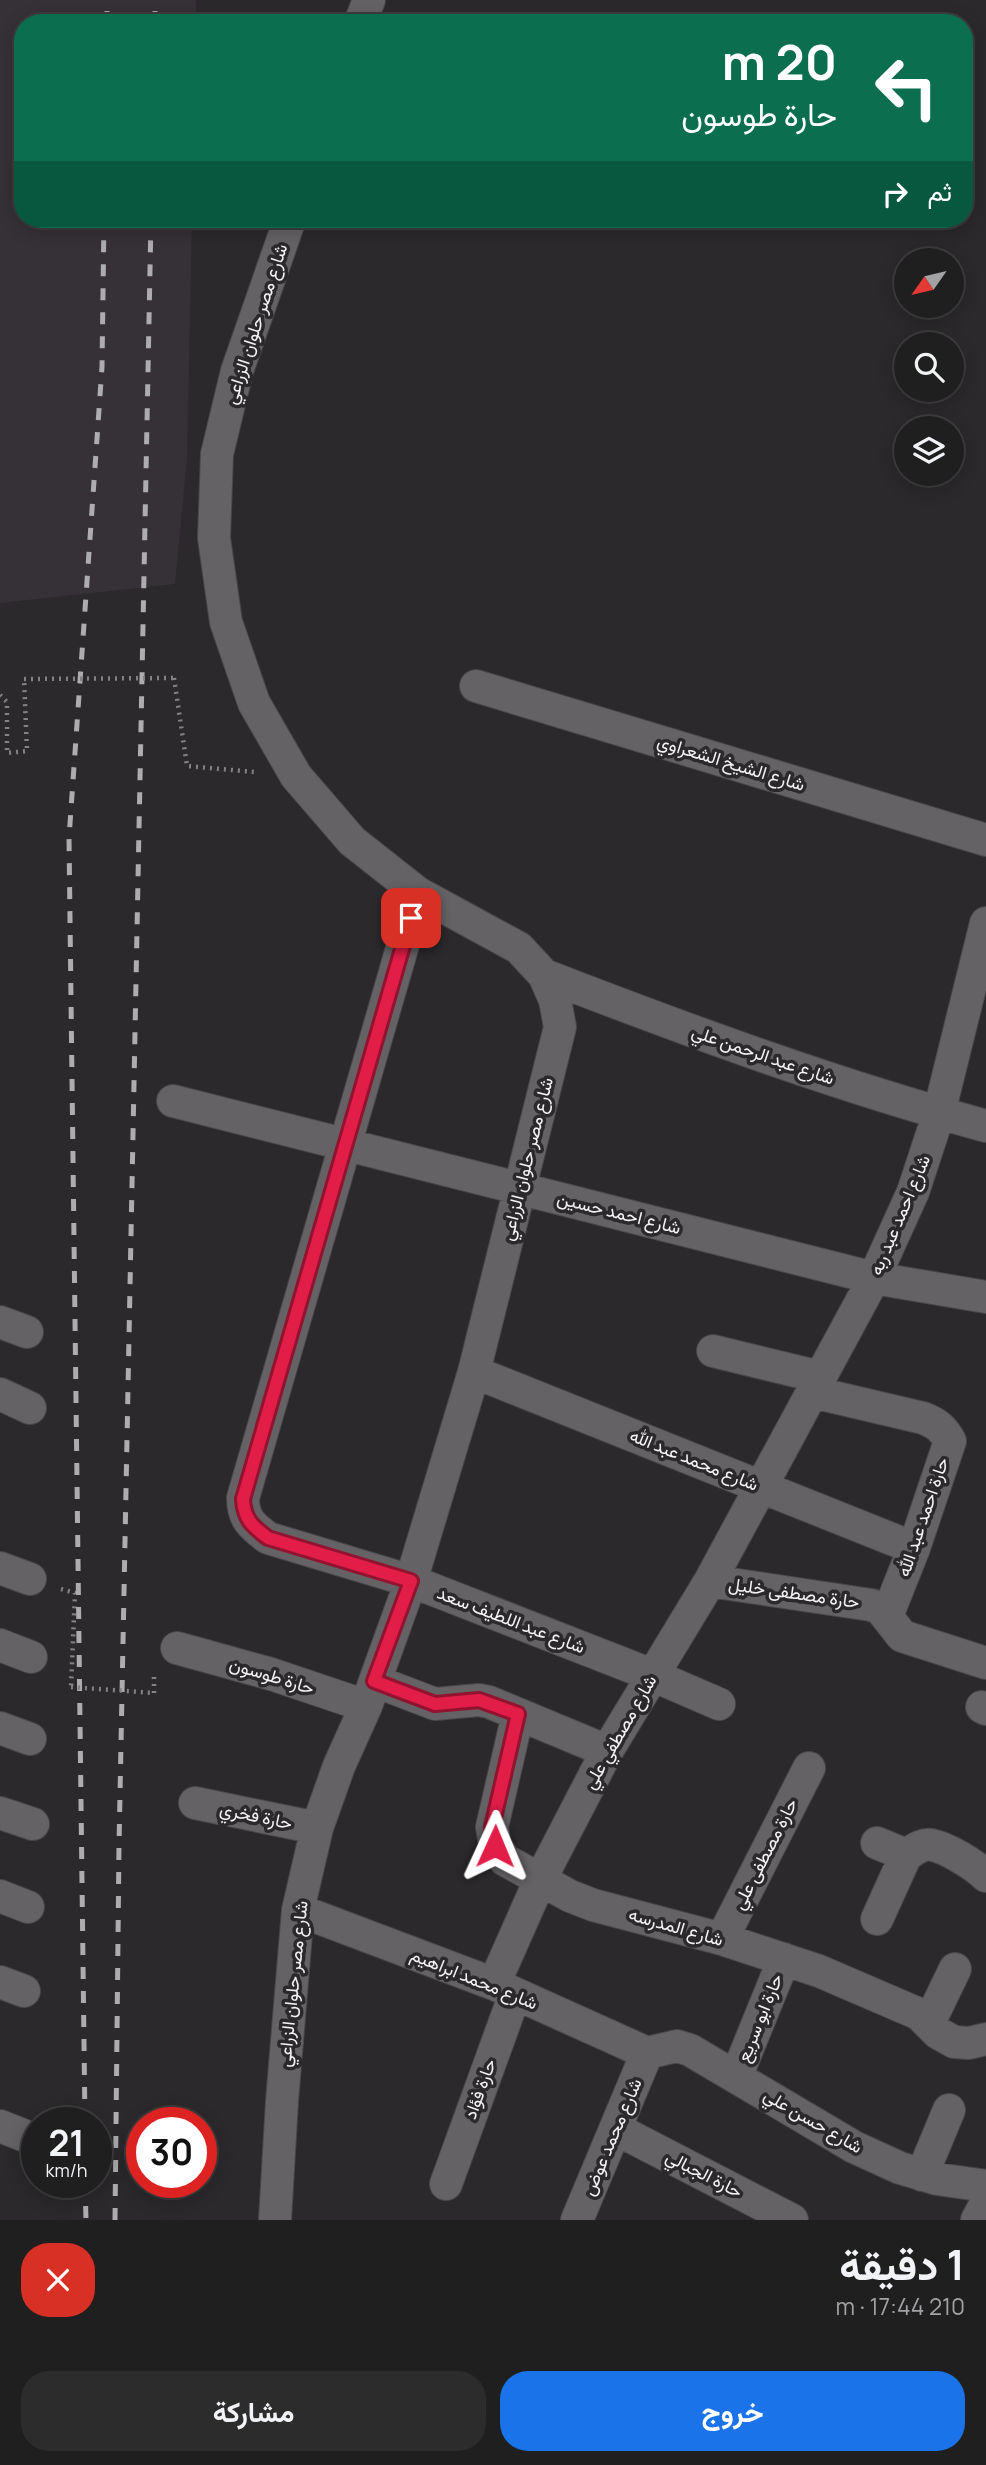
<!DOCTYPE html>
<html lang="ar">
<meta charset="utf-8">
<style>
:root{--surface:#201f20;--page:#2d2c2d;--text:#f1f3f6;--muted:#a2a2a5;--line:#3d3d3e;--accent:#1a73e8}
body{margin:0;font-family:Manrope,Vazirmatn,sans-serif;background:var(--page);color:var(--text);direction:rtl;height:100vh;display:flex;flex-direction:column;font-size:26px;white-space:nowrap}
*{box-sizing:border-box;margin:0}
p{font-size:23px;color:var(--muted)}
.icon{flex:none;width:38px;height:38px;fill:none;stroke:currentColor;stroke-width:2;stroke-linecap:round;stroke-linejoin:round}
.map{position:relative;height:2220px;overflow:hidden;direction:ltr}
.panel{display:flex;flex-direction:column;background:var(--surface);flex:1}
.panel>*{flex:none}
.top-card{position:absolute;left:14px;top:14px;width:959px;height:214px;border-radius:28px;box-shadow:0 4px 18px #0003,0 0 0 2px var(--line);direction:rtl;background:#0b6e4f;color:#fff;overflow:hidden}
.needle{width:46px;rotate:236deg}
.controls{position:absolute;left:894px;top:248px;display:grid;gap:14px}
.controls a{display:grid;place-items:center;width:70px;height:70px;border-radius:50%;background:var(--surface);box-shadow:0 4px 18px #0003,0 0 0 2px var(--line);font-size:35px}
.speed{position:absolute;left:21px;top:2107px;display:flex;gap:14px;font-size:35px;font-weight:700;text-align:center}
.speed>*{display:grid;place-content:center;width:91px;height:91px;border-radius:50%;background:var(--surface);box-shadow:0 4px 18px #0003,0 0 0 2px var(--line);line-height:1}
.speed small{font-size:18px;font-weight:400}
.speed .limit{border:10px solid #d22;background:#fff;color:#111}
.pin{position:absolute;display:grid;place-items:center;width:60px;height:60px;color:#fff;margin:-30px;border-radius:14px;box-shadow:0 4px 10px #0006}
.me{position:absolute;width:77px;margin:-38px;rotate:1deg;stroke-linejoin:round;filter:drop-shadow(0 0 5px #0008)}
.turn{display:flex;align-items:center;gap:24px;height:147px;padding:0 21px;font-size:32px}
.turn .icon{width:91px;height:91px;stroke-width:2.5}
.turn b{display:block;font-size:49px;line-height:60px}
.then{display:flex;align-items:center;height:66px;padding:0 21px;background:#0003;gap:14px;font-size:26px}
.round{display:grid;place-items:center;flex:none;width:74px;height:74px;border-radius:28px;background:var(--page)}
.summary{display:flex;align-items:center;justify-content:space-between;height:119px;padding:0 21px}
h1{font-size:42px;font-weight:700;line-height:52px}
.action{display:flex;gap:14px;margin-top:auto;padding:14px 21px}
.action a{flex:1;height:80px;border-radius:28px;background:var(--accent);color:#fff;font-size:28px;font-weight:700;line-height:80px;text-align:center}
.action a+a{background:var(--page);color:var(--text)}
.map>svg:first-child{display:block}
</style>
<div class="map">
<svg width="986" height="2220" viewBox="0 0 986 2220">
<rect width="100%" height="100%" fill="#2b292b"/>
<path fill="#363037" d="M0 0H196V23H23V219H192L187 459 175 584 0 603Z"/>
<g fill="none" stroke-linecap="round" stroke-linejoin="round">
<defs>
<path id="minor" d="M360 23 369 0
M476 686 986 840
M418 893 243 1498C243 1519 252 1526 268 1538L411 1581 652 1675 719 1704
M544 975C689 1031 836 1085 986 1126
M173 1101 874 1278 986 1297
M0 1322 27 1332
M713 1351 820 1377
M474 1372 914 1548
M812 1392 923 1418C936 1423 943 1428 950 1441L914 1548 887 1616
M0 1394 30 1408
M0 1568 30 1579
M710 1581 871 1605 880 1608 902 1636 986 1663
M0 1645 31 1657
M177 1648 271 1674 366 1706
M375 1681 435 1704 479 1700 489 1702 607 1751
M982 1707 986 1709
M518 1714 492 1827 495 1846 505 1860 570 1896 593 1905 722 1939 819 1971 919 2014 938 2033 954 2042 969 2043 986 2039
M0 1728 30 1739
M195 1803 317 1828
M0 1813 33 1824
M877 1843 906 1855C914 1850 923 1843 932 1845 947 1848 975 1865 986 1876
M0 1896 28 1907
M298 1910 494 1984 647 2053
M877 1919 906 1855
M722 1939 809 1768
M0 1982 24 1991
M494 1984 540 1880 607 1751 710 1581 874 1278 913 1192 939 1113 986 923
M929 2023 955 1969
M647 2053 677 2046 690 2050 854 2147 900 2168 937 2179 986 2186
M736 2077 784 1959
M0 2126 23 2135
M616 2129 792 2220
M922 2175 949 2110
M446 2184 515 1994
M275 2220 282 2101 298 1910 317 1828 339 1766 366 1706 411 1581 474 1372 560 1027 555 1000 544 975 519 948 418 893 352 841 296 776 254 703 226 622 214 538 217 454 237 371 290 219
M577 2220 647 2053
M977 2220 986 2203"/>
</defs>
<use href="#minor" stroke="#49474a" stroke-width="34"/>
<path stroke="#848284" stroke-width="4.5" stroke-dasharray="2 5" stroke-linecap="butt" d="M174 678 187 766 254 772
M0 695 7 702V753L27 751 24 679
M61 1589 75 1593 71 1687
M154 1693V1674"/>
<use href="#minor" stroke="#656265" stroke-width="32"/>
<path stroke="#adacae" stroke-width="5" stroke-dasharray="12 12" stroke-linecap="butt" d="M107 23V0
M155 23V0
M85 2123 69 838 102 367 104 219
M85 2182 86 2220
M115 2220 119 1846 151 219"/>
<path stroke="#848284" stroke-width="4.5" stroke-dasharray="2 5" stroke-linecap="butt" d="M24 679 174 678
M71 1687 154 1693"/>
</g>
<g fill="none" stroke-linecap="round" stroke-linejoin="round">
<defs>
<path id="route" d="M411 918 243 1499C244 1519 252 1526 268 1538L411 1581 374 1681 435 1704 479 1700 518 1714 492 1827 495 1846"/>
</defs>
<use href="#route" stroke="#92132f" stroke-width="18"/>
<use href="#route" stroke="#e11d48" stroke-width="12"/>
</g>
<g text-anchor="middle" stroke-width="7" stroke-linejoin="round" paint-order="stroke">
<g font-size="18" fill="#f3f2f4" stroke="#2b292b">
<text transform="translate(256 324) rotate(-72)" y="6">شارع مصر حلوان الزراعي</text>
<text transform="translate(731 763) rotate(17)" y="6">شارع الشيخ الشعراوي</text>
<text transform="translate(763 1055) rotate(19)" y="6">شارع عبد الرحمن علي</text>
<text transform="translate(527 1159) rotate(-76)" y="6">شارع مصر حلوان الزراعي</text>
<text transform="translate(619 1213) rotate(14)" y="6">شارع احمد حسين</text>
<text transform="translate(900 1215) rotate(-67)" y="6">شارع احمد عبد ربه</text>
<text transform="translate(694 1460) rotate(22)" y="6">شارع محمد عبد الله</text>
<text transform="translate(923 1517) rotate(-71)" y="6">حارة احمد عبد الله</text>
<text transform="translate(794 1593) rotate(8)" y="6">حارة مصطفى خليل</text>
<text transform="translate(511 1620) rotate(21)" y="6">شارع عبد اللطيف سعد</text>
<text transform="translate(272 1676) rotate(17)" y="6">حارة طوسون</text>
<text transform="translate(620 1732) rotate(-60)" y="6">شارع مصطفي علي</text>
<text transform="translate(256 1816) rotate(12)" y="6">حارة فخري</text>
<text transform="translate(765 1854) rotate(-63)" y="6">حارة مصطفى علي</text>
<text transform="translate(676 1927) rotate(16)" y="6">شارع المدرسه</text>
<text transform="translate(474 1979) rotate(22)" y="6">شارع محمد ابراهيم</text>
<text transform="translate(293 1984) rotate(-84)" y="6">شارع مصر حلوان الزراعي</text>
<text transform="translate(760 2018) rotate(-68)" y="6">حارة ابو سريع</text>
<text transform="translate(480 2089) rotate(-70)" y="6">حارة فؤاد</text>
<text transform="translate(813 2121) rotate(30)" y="6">شارع حسن علي</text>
<text transform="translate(612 2137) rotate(-67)" y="6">شارع محمد عوض</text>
<text transform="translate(704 2174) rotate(27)" y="6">حارة الجبالي</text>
</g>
</g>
</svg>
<div class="controls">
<a><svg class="needle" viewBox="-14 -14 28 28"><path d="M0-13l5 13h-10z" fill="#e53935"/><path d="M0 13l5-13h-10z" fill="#a2a2a5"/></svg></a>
<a><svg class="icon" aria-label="search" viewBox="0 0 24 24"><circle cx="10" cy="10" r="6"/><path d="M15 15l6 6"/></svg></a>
<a><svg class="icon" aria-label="layers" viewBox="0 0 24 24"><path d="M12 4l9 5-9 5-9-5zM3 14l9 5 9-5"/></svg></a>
</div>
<div class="speed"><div>21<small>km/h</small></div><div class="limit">30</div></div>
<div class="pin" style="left:411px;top:918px;background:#d93025"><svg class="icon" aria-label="arrive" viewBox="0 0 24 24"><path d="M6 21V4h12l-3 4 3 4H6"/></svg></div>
<svg class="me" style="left:495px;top:1846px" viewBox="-20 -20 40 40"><path d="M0-17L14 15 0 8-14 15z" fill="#e11d48" stroke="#fff" stroke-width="4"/></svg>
<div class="top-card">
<div class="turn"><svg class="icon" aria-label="left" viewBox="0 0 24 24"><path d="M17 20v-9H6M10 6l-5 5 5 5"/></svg><div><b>20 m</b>حارة طوسون</div></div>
<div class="then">ثم<svg class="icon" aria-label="right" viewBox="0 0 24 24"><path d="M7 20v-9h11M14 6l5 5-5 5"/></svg></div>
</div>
</div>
<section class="panel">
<div class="summary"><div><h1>1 دقيقة</h1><p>210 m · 17:44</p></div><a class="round" style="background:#d93025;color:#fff"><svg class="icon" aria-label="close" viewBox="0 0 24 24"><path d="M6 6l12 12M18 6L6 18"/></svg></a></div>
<div class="action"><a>خروج</a><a>مشاركة</a></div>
</section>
